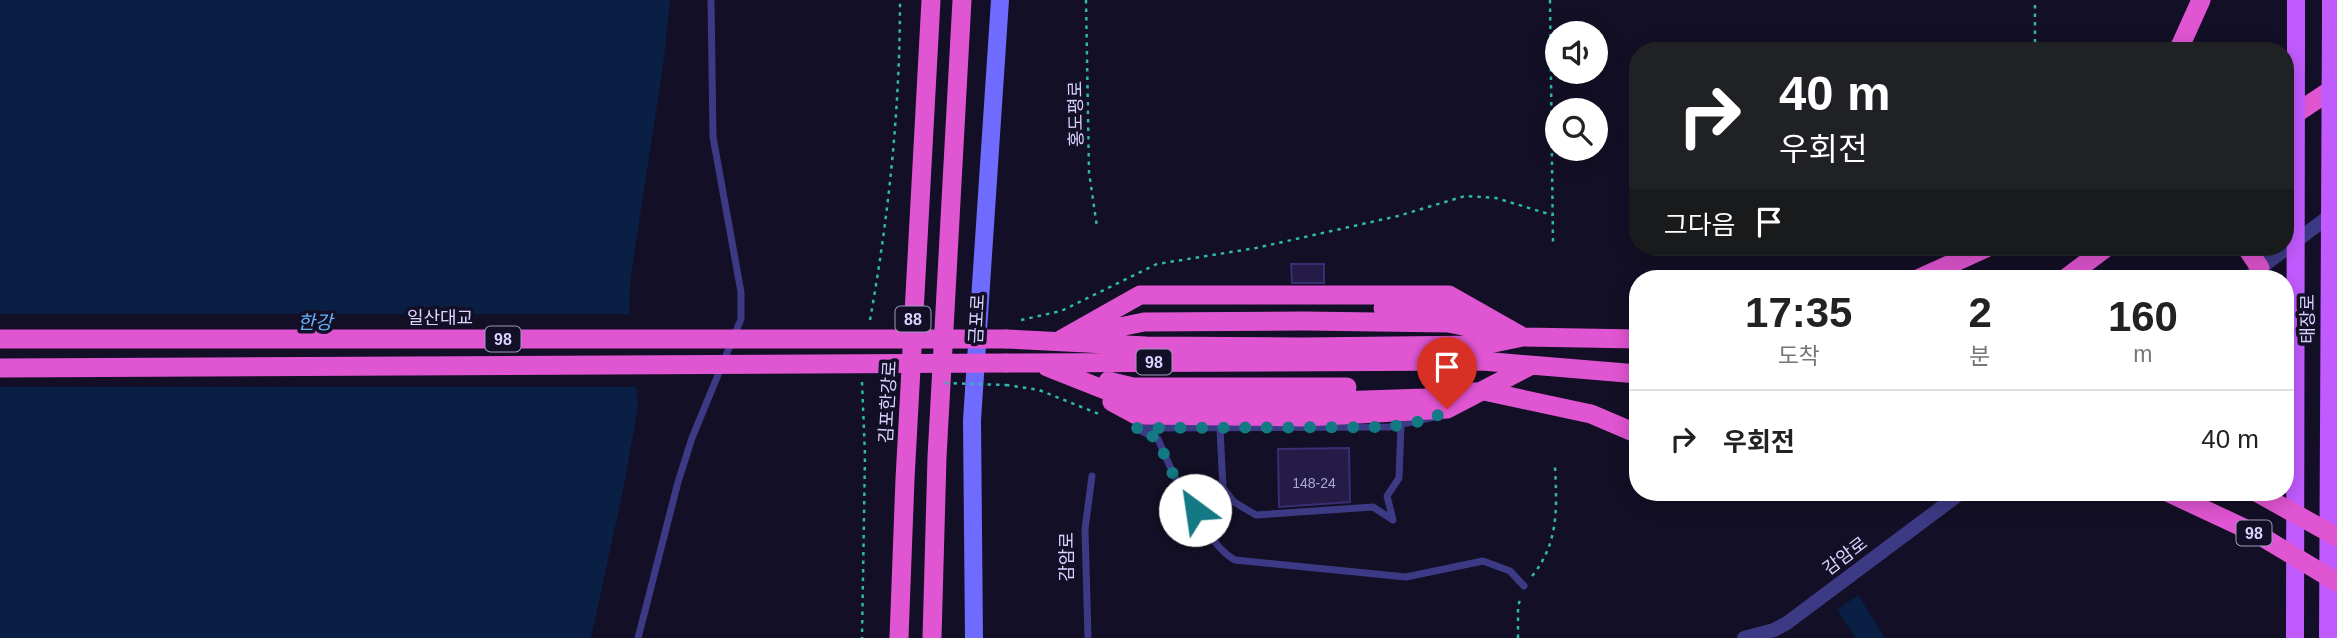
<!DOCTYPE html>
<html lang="ko">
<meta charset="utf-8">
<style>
:root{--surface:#fff;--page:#f2f2f2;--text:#222;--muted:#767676;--line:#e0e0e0}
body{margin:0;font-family:Arial,"Noto Sans KR",sans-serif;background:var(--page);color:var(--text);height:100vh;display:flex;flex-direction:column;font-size:26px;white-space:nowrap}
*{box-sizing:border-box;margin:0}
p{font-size:23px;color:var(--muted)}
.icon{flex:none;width:38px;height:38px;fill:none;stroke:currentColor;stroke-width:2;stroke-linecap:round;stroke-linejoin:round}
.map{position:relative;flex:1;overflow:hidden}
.details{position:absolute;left:1629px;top:270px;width:665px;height:231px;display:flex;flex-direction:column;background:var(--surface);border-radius:28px;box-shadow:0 4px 18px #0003}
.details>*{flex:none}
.hud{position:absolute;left:1629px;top:42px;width:665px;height:214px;border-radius:28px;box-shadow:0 4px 18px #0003;background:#202124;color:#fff;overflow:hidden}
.fabs{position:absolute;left:1545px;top:21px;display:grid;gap:14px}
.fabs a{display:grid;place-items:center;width:63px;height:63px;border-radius:50%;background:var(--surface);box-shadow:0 4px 18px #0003;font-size:35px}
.pin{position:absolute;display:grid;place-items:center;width:60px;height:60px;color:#fff;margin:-72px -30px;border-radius:50% 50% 50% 0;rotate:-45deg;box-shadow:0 0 7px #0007}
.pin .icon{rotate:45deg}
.me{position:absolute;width:77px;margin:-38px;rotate:329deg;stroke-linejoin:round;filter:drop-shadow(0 0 5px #0008)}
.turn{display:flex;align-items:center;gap:24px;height:147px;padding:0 35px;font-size:32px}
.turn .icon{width:91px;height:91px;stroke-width:2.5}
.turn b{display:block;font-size:49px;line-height:60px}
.then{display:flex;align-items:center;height:66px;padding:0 35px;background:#0003;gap:14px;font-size:26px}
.eta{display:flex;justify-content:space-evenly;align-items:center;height:119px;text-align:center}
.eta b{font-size:42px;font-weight:700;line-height:49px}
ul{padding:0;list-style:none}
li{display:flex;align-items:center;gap:21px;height:98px;padding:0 35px;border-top:2px solid var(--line)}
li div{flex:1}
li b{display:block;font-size:26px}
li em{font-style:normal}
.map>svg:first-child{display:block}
</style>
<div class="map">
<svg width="2337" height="638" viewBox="0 0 2337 638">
<rect width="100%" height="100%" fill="#130f26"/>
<path fill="#0a1f44" d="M0 0H670L663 66 631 275 629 305 638 406 624 486 591 638H0Z
M1858 595 1885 638H1856L1837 610Z"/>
<path fill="#130f26" d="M0 314H634L641 387H0Z"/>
<path fill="#241b47" stroke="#3b2d73" stroke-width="2" d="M1291 264H1324V283H1292Z
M1349 448 1350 502 1279 507 1278 449Z"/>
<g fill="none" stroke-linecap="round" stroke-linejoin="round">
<path stroke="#2fb8b0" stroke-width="2.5" stroke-dasharray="3.5 5" stroke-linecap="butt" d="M1086 0 1089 172 1097 227
M1550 0 1553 243
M2035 51V0
M870 320C889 214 900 108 900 0
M1021 320 1061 311 1157 264 1256 248 1398 216 1465 196 1496 198 1552 215
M862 382 865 455 862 638
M1006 385 1039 390 1099 414
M1532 576C1559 543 1557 508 1555 467
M1518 638V606L1521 597"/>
<path stroke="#3d3a85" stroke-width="7" d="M1135 428 1158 439C1170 469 1207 546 1235 560L1406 577 1483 561 1510 571 1524 586
M1140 428 1389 427 1434 417
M1220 429 1223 488 1234 502 1256 515 1373 507 1393 520 1387 496 1399 478 1401 425
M638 638 678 482 692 438 741 319V292L713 137 711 0
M1088 638 1085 529 1092 476"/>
<path stroke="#3d3a85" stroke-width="14" d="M2247 278 2336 211
M1744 638 1774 630 1787 623 1962 492"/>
<path stroke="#6f6bff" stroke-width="18" d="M974 638 972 420 1000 0"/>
<path stroke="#c25bff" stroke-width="18" d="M2296 0V42
M2331 16V0"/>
<path stroke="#e055d1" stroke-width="19" d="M2178 51 2201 0
M2286 120 2337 86
M2246 247 2260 268
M1920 278 1988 247
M2066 278 2107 247
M1383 308 1447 309 1471 315
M1086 334 1144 322 1305 321 1448 323 1508 335
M1006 339 1146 346 1302 347 1484 345 1523 337 1638 339
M1062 339 1140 295H1449L1523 337
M1006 363 1482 361 1638 374
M1047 367 1133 401 1306 402 1425 398 1484 391 1591 414 1638 434
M1108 381 1133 387H1347
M1112 402 1136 415 1306 417 1447 409 1528 367
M899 638 905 479 931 0
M932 638 937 457 962 0"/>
<path stroke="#2fb8b0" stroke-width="2.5" stroke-dasharray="3.5 5" stroke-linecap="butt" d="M945 383 1006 385"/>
<path stroke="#c25bff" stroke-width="18" d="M2295 638 2296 42
M2328 638 2331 16"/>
<path stroke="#e055d1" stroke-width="19" d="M0 339H1006
M0 368 1006 363
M2167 492 2259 535 2337 582
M2256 492 2337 537"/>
</g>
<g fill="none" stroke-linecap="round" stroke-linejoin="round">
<path stroke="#137a85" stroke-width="12" stroke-dasharray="0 21.6" d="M1195 510 1170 469 1158 439 1135 428 1389 427 1432 419 1447 409"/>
</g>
<g text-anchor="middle" stroke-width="7" stroke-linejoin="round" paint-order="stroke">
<g font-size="14" fill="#aca6d1">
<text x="1314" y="488">148-24</text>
</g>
<g fill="#130f26" stroke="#9e99be" stroke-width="2">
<rect x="895.5" y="306.5" width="35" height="25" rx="5"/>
<rect x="485.5" y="326.5" width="35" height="25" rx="5"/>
<rect x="1136.5" y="349.5" width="35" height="25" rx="5"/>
<rect x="2236.5" y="520.5" width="35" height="25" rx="5"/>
</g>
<g font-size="16" font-weight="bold" fill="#d9d4ff">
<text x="913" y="325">88</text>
<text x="503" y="345">98</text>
<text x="1154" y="368">98</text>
<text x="2254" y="539">98</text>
</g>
<g font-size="18" fill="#d9d4ff" stroke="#130f26">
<text transform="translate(1076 114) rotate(-91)" y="6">홍도평로</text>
<text x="440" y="324">일산대교</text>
<text transform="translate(977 319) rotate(-87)" y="6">금포로</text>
<text transform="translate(2308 319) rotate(-90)" y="6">태장로</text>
<text transform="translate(888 402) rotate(-87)" y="6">김포한강로</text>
<text transform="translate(1845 556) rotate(-37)" y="6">감암로</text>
<text transform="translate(1067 557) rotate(-90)" y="6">감암로</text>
</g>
<g font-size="19" font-style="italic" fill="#62b6ff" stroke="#130f26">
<text x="315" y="329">한강</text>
</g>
</g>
</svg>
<div class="fabs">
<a><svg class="icon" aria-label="sound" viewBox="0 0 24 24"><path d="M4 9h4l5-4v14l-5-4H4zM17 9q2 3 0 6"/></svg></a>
<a><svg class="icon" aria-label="search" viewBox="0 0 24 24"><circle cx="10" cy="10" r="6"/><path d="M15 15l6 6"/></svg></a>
</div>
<div class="pin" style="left:1447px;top:409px;background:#d93025"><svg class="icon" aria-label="arrive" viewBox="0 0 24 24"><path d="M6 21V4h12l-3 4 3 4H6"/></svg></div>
<svg class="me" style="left:1195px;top:510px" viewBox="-20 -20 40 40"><circle r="19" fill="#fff"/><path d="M0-13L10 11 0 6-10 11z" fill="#137a85"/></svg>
<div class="hud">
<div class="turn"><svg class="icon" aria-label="right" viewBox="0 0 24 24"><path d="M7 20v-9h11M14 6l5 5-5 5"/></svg><div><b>40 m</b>우회전</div></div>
<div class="then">그다음<svg class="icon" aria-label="arrive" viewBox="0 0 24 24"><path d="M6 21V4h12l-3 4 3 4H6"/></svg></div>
</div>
<section class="details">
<div class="eta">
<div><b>17:35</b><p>도착</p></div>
<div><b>2</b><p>분</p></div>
<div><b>160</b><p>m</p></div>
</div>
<ul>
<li><svg class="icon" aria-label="right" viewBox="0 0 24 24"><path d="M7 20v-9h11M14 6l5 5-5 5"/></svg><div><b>우회전</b></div><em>40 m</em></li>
</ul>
</section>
</div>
